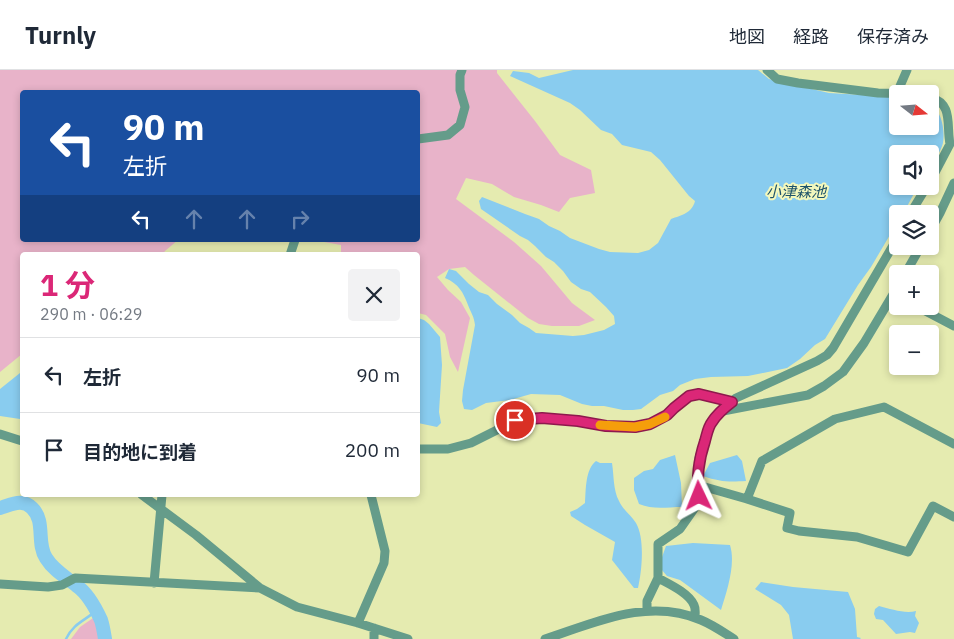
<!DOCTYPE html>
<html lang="ja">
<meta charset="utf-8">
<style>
:root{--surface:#fff;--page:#f2f2f3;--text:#1f2937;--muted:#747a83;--line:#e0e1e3;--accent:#db2777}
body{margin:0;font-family:"IBM Plex Sans","Noto Sans JP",sans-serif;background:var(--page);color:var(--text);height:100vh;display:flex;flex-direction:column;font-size:19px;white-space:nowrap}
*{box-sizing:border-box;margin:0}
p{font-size:16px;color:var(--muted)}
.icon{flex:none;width:28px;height:28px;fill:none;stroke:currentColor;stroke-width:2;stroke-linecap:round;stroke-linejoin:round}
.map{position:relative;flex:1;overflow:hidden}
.side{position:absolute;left:20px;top:182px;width:400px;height:245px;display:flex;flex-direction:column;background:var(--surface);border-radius:5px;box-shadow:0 2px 8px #0003}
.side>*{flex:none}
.top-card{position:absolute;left:20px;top:20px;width:400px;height:152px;border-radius:5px;box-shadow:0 2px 8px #0003;background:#1a4fa0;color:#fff;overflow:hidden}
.needle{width:32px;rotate:107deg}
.tools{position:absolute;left:889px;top:15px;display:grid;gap:10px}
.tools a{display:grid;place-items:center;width:50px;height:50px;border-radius:5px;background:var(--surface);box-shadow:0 2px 8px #0003;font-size:25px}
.pin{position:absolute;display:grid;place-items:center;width:42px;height:42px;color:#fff;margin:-21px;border:2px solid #fff;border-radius:50%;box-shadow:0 1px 5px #0007}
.me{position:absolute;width:55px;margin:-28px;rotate:358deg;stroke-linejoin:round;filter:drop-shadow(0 0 4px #0008)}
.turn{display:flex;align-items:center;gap:18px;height:105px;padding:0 20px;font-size:22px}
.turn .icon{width:65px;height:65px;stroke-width:2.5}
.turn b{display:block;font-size:35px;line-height:42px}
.lanes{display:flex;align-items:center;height:48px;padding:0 20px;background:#0003;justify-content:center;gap:25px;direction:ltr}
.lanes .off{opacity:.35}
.round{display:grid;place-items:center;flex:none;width:52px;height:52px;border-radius:5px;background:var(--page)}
.overview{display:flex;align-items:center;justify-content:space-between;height:85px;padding:0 20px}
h1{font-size:30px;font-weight:700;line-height:38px;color:var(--accent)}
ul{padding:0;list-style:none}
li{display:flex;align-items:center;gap:15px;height:75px;padding:0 20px;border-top:1px solid var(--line)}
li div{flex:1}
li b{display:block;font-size:19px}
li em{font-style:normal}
header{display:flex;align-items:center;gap:30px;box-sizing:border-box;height:70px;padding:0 25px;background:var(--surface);border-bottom:1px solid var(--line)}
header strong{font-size:24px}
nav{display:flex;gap:28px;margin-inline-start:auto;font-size:18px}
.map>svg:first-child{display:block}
</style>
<header>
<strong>Turnly</strong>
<nav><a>地図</a><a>経路</a><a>保存済み</a></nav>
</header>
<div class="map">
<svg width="954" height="569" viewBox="0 0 954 569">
<rect width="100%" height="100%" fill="#e5ebb0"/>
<path fill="#e8b3c9" d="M0 0H497V3L535 51 560 85 591 100 595 123 570 128 559 142 541 135 514 127 492 114 466 108 456 129 514 172 541 196 572 233 595 250 579 256H552L539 254 528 248 474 205 465 197 449 199 437 207 448 220 461 232 470 248 458 302 450 287 445 264 426 245 418 243V185H341V175L313 170H418V22H22V170H178L165 181 162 185H22V284L0 302Z
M96 546 101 569H71L80 557Z"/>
<path fill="#89ccef" d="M573 0H758L769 9 829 23 897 27 898 56H930V34C942 41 945 60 943 73 941 81 934 91 930 98V84H898V116H918L903 144H898L897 153 871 197 858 215 825 269 815 275 800 289 787 298 748 306 711 307 695 309 680 315 673 321 660 325 641 339 633 340H623L604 336H592L582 334 560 325 531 324 510 330 486 333 472 340 464 339 462 331 463 320 475 255C474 246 471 243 468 235 463 222 459 214 445 208L449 199 456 201 469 214 479 222 488 225 497 234 512 245 520 253 529 258 536 263 573 266 584 265 604 260 615 254 614 246 606 237 590 222 581 219 571 212 563 201 554 192 546 187 535 176 528 170 520 166 481 139 479 131 482 127 525 144 539 149 549 156 560 161 570 168 599 179 610 182 638 183 649 180 658 173 671 149C682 145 692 143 695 131L689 126 660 90 651 82 622 75 612 64 601 60 580 40 570 33 510 6 513 1 529 3 539 8Z
M418 248 424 250 429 254 440 267 442 295 439 342 441 353 437 357 418 353Z
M20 303 22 304V346L20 349 0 346V319Z
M675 385 681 413 682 437C667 437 653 440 639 434L634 420V408L644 401 653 399 660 390Z
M737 385 742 391 746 411C729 412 720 412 703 406L710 393Z
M596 391 600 393H612C614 405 613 420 619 431 623 440 631 445 636 453 645 468 642 501 638 518H634L612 490 615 472 585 455 571 446 570 442 577 439 585 433C586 420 585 400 596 391Z
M693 473 730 475C736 494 727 521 721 540L680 510 667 506 661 499V490L666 476Z
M761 512 793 517 848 522 855 539 857 567 861 568 860 569H793L789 545 781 535 755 519Z
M879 536C891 539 905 544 916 541L915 546 919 553 915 563 910 562 896 564 883 550 876 549 874 544 875 539Z"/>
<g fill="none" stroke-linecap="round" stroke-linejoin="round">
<path stroke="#89ccef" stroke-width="2.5" d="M66 569C73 554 84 551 96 541"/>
<path stroke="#89ccef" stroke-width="14" d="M0 438C11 435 22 428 32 438 46 451 36 473 46 488 54 501 66 507 77 516 87 523 96 539 101 550 103 556 104 563 105 569"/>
<path stroke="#659c8a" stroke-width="9" d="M767 0 777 9 798 13 878 23 917 24
M897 23 907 0
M930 27C954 34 946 55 950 74L930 112
M418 69 448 65 460 55 465 37 460 20V5L462 0
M910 144 927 116
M930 161 940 143 954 113
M290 185 295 170
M905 204 921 176
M916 236 954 256
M723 341 808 325 824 316 843 302 864 273 898 216
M0 364 22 371
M418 379H448L471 373 515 351 542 348 578 351 606 356 635 357 650 354 667 345 674 338 689 326 699 324 731 332
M698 415 747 429 790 443 787 458 799 461 857 467 908 482 933 436 954 447
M142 425 196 465 260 518 297 537 358 553 408 569
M747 429 762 391 835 349 884 337 954 374
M154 513 162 425
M0 514 48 517 62 515 75 508 260 518
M647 541V531L658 508
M695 547C695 544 696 539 694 535 689 523 669 514 658 508V474L680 459 694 439 699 426 698 415 699 388 708 359 711 353 720 341 736 328 817 291 827 285 833 278 898 167
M358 553 384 493 385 481 371 425
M374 569V558
M545 569C595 553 648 527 701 550 713 555 723 562 734 569"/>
</g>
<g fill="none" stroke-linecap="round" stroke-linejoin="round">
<defs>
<path id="route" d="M515 350 542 348 578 351 606 356 635 357 650 354 667 345 674 338 689 326 699 324 732 332C724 338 717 344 712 352 708 357 707 364 705 371 699 389 696 407 699 426"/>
</defs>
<use href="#route" stroke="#8e194d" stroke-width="12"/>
<use href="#route" stroke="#db2777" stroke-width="9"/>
<path stroke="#f59e0b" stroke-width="9" d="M600 355 635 357 650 354 665 347"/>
</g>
<g text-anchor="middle" stroke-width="4" stroke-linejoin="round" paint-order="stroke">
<g font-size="15" font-style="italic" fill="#1d526a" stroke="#f3f8bd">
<text x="796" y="127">小津森池</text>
</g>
</g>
</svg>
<div class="tools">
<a><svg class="needle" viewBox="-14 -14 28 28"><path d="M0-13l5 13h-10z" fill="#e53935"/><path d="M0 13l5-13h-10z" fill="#747a83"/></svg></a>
<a><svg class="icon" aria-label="sound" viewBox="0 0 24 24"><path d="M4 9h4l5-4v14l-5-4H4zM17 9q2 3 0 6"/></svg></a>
<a><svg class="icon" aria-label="layers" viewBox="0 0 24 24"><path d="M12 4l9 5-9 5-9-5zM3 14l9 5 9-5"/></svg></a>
<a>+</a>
<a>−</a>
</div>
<div class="pin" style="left:515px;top:350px;background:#d93025"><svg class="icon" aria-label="arrive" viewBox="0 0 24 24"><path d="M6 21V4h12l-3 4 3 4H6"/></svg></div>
<svg class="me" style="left:699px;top:426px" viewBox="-20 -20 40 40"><path d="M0-17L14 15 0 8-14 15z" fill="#db2777" stroke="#fff" stroke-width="4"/></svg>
<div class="top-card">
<div class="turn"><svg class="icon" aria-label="left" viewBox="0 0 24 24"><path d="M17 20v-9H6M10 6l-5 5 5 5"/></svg><div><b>90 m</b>左折</div></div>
<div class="lanes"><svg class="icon" aria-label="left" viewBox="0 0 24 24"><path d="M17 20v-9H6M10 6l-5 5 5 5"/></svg><svg class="icon off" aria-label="ahead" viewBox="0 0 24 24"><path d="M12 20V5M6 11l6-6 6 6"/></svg><svg class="icon off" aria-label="ahead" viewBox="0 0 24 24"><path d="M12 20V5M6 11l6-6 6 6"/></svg><svg class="icon off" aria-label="right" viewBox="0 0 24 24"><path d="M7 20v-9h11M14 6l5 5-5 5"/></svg></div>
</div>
<section class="side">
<div class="overview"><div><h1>1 分</h1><p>290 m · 06:29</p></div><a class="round"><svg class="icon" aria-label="close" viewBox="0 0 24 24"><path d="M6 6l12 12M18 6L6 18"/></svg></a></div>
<ul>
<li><svg class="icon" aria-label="left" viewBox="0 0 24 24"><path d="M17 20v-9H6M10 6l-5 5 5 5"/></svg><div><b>左折</b></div><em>90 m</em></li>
<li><svg class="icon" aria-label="arrive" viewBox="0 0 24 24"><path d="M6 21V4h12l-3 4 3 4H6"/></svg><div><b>目的地に到着</b></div><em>200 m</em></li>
</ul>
</section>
</div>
